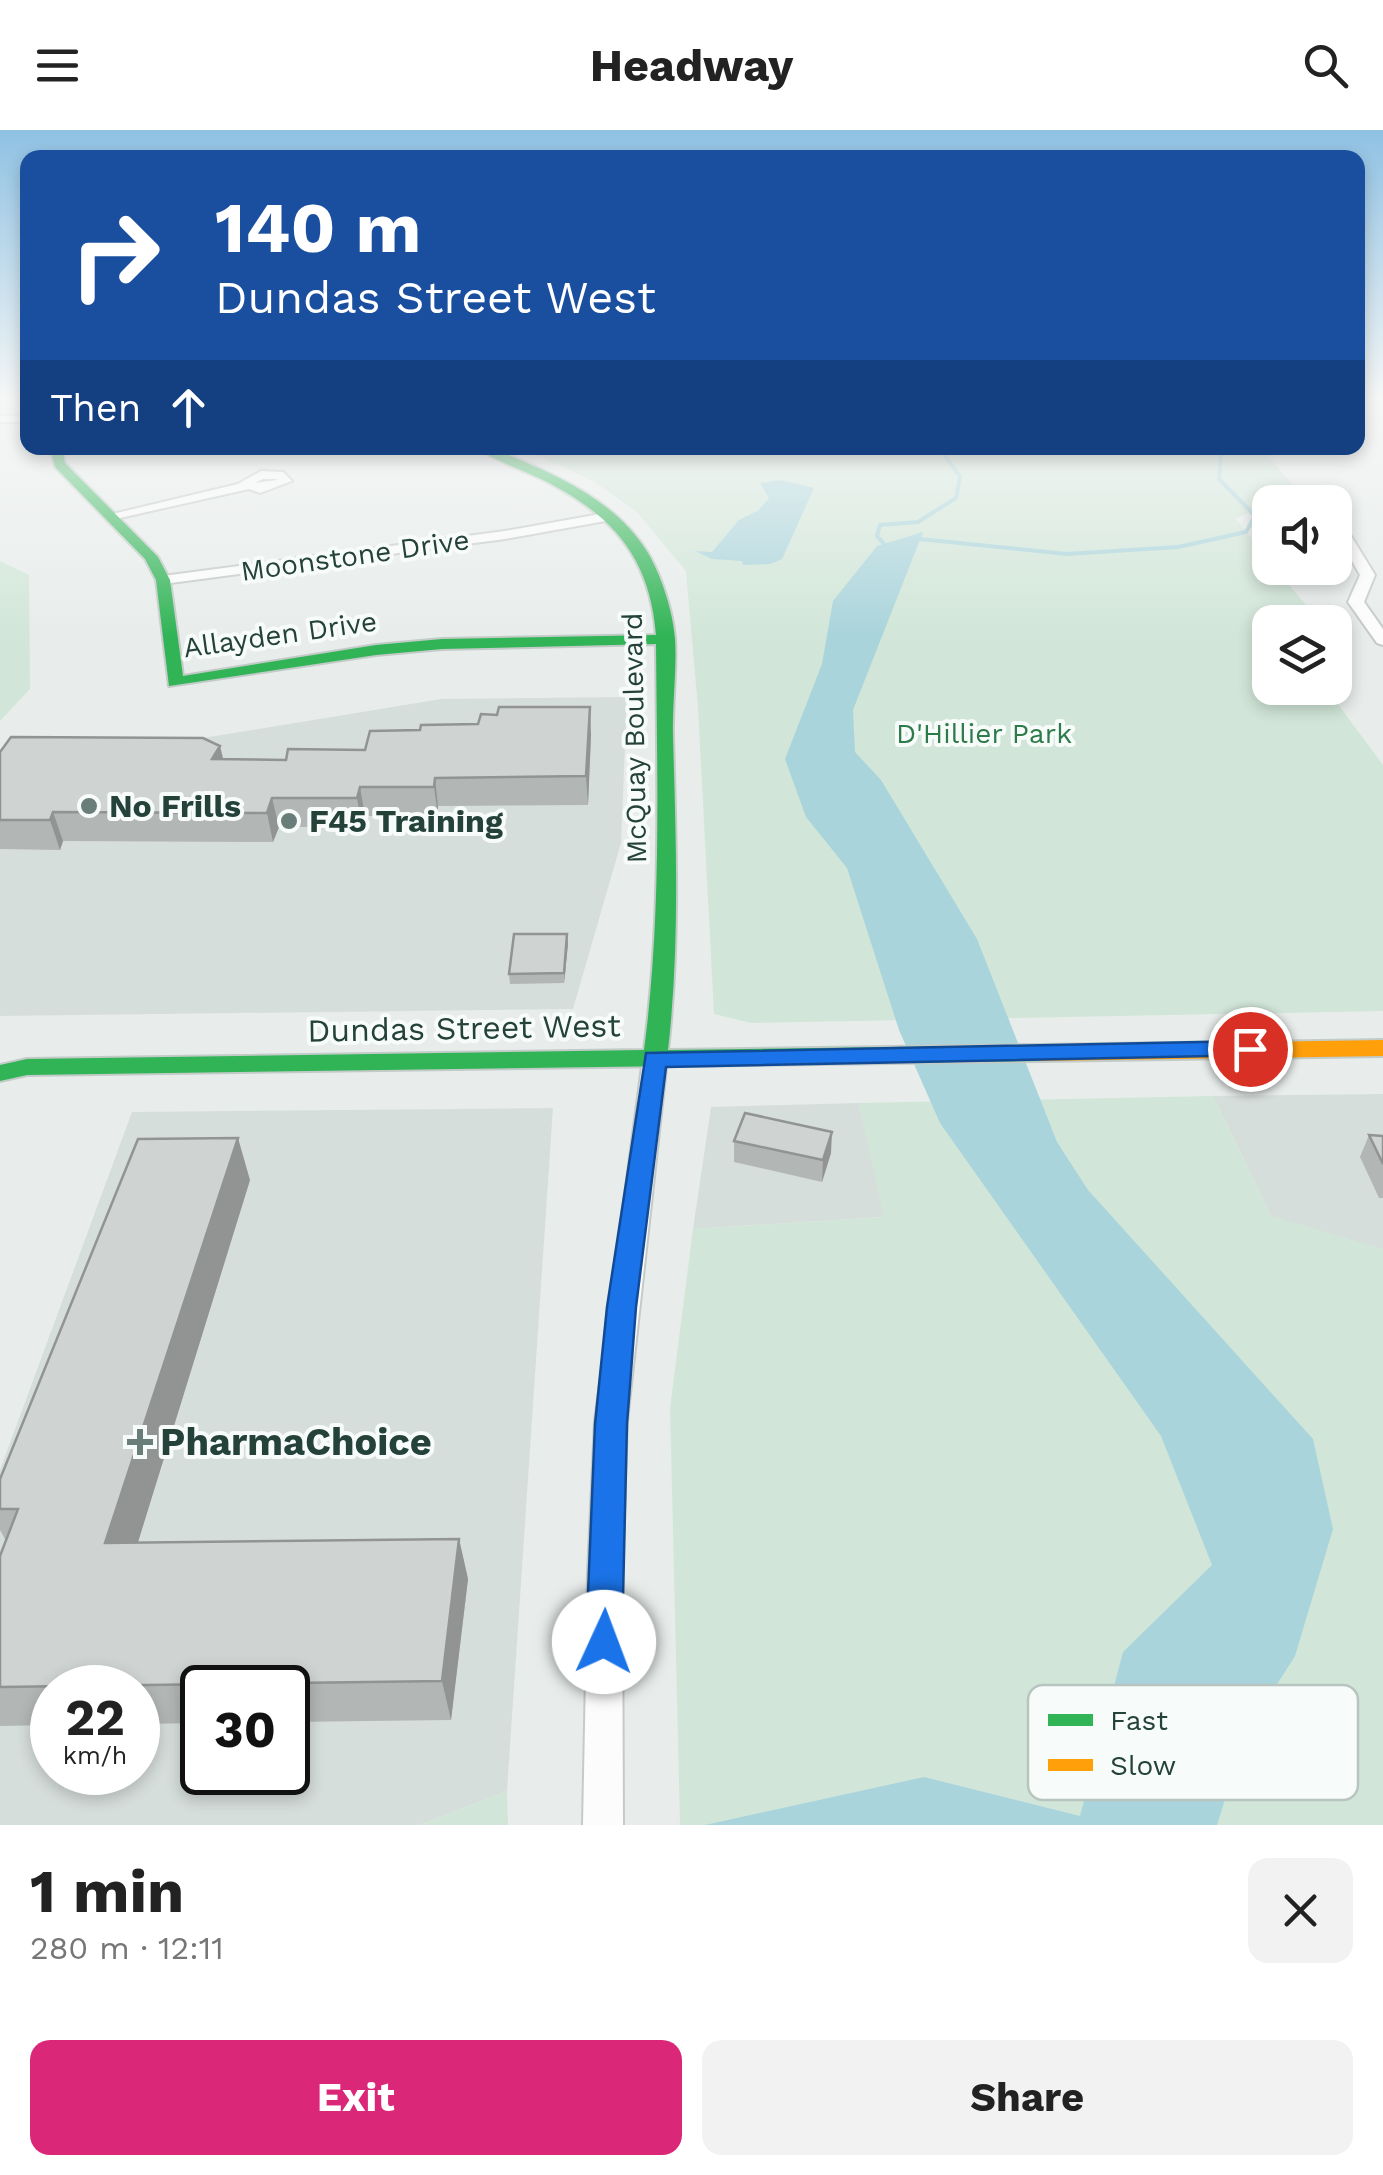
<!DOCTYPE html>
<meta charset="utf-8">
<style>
:root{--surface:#fff;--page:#f2f2f2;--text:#222;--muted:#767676;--accent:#db2777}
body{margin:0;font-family:"Work Sans",sans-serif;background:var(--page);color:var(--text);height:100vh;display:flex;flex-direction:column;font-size:38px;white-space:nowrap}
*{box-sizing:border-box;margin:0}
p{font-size:32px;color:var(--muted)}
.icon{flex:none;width:55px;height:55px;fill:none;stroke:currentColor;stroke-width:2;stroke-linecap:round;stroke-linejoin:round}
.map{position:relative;height:1695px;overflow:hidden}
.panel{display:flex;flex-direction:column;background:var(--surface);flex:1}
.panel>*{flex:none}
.top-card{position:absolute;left:20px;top:20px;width:1345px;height:305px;border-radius:20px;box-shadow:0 5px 15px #0003;background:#1a4fa0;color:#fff;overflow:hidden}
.tools{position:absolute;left:1252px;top:355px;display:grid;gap:20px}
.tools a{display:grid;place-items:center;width:100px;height:100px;border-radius:20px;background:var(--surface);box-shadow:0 5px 15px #0003;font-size:50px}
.speed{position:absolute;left:30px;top:1535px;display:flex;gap:20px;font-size:50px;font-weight:700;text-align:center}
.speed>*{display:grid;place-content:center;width:130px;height:130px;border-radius:50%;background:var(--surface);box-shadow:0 5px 15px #0003;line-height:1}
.speed small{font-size:25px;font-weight:400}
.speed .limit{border:5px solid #111;border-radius:15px;background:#fff;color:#111}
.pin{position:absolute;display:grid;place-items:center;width:85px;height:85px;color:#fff;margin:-42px;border:5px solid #fff;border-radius:50%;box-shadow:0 2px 10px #0007}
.me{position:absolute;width:110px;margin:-55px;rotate:2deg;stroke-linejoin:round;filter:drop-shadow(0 0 8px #0008)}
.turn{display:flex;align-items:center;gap:35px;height:210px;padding:0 30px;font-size:45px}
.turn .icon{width:130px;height:130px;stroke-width:2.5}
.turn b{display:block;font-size:70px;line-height:85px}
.then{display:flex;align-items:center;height:95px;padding:0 30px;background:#0003;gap:20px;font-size:38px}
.round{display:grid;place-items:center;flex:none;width:105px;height:105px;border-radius:20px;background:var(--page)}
.overview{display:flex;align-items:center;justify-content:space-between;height:170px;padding:0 30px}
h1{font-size:60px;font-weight:700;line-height:75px}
.cta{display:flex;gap:20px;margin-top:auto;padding:20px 30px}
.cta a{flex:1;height:115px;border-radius:20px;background:var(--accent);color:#fff;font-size:40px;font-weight:700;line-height:115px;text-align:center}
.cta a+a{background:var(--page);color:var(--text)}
header{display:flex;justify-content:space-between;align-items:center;height:130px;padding:0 30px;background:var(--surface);font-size:45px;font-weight:700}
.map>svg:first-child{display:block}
</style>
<header><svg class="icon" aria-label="menu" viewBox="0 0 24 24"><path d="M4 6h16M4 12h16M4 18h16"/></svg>Headway<svg class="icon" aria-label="search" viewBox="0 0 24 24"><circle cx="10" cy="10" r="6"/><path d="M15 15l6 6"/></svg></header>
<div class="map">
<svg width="1383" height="1695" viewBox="0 0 1383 1695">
<rect width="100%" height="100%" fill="#e8edeb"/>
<path fill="#d6dedb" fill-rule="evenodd" d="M627 567 621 713 573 879 0 886V619L185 611 441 569Z
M1383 964V1146L1301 1148 1213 966Z
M859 973 885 1087 693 1099 711 977Z
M553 978 507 1661 420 1695H0V1340L132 982ZM52 1558H138V1642H52ZM202 1558H288V1642H202Z"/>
<path fill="#d1e6d8" d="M522 318H1261L1307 372H1270V382H1251L1235 388 1270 431V438H1275L1320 492H1270V558H1326L1383 635V881L751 893 714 884 698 578 686 441 638 383 595 352Z
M0 431 29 445 30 559 0 591Z
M1213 966 1271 1086 1383 1119V1695H680L670 1278 693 1099 884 1087 859 973Z
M507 1661 508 1695H420Z"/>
<path fill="#a9d4db" d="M781 350 814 358 782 429 770 434 743 435 742 431 712 429 695 421 712 422 739 390 759 380 769 368 760 353Z
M923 402 853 580 855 622 881 650 977 809 1057 1012 1088 1060 1313 1309 1333 1399 1295 1526 1245 1605 1217 1695H705L924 1647 1080 1686 1123 1522 1212 1435 1161 1306 940 993 899 900 847 738 806 687 785 629 822 534 833 471 877 416Z"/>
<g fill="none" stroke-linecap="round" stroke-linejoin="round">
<path stroke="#a9d4db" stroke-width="4" d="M920 409 1067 424 1178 417 1246 402 1255 386 1219 349 1221 325 1235 318
M884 414 877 406 880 395 918 392 956 368 960 347 940 318"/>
<defs>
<path id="street" d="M0 286H28V292H0Z
M261 341 283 342 292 351 260 363 249 359 111 390 104 386 238 354ZM263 349H276L277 350 255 353Z
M606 383 613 387 611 390 505 409 163 454 156 450 163 446 505 401Z
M1335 387 1340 388 1375 445 1364 472 1383 499V515L1377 513 1348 472 1360 445 1335 401Z
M655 921 667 929 627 1291 622 1443 623 1695H583L588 1443 595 1291 643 929Z"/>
<path id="fast" d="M55 318H67L63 323 65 333 158 427 170 450 183 546 376 515 442 509 656 505C650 425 610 383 541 349 520 339 495 331 477 318H492C549 342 614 367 648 423 662 447 673 482 675 509 677 538 672 576 673 607 676 712 680 815 668 920L1040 915 1052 923 1040 931 27 945 0 951V935L27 929 644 920C662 786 657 649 656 514L442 519 376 525 169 556 156 450 145 429 55 337 51 322Z"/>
<path id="slow" d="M1383 910V926L1040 931 1028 923 1040 915Z"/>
</defs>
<use href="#street" stroke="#c5cac8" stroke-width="4"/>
<use href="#fast" stroke="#c3cbc8" stroke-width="4"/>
<use href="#slow" stroke="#c3cbc8" stroke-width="4"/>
<use href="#street" fill="#fcfcfc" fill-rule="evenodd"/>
<use href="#fast" fill="#30b455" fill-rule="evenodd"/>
<use href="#slow" fill="#ff9f0a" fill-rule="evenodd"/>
</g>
<path fill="#b2b6b5" d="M591 605 588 675 438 676V686H365L362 697H279L273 712 63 711 60 720 0 719V622L223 629 286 630 365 620Z
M568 814 564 853 510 854 509 844Z
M1369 1005 1383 1006V1068H1379L1360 1027Z
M734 1011 831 1023 822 1052 734 1032Z
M250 1050 138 1412 459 1409 468 1449 451 1590 288 1592V1558H202V1593L138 1594V1558H52V1595L0 1596V1426L6 1411 0 1400V1349Z"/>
<path fill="#919493" d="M590 577 591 605 588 675 586 646Z
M220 616 227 644 212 629Z
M435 648 438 676V686L434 657Z
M360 657 365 686 362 697 357 668Z
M272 668 279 697 273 712 267 683Z
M53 682 63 711 60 720 50 690Z
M567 804 568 814 564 853V843Z
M832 1002 831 1023 822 1052 823 1030Z
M238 1008 250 1050 125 1454 105 1413Z
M459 1409 468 1449 451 1590 442 1551Z"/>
<path fill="#cfd4d2" stroke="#919493" stroke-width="2.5" d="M499 577H590L586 646 435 648 434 657H360L357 668H272L267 683 53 682 50 690H0V622L11 607 203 608 220 616 212 629 286 630 288 619 365 620 370 601 420 600 421 595 478 594 481 584 497 585Z
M514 804H567L564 843 509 844Z
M745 983 832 1002 823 1030 734 1011Z
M1369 1005 1383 1006V1034Z
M238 1008 105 1413 459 1409 442 1551 0 1557V1426L18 1379H0V1349L138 1009Z"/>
<linearGradient id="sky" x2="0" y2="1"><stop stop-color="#8fc1e3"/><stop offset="0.53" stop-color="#f5f7f6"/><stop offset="1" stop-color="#f5f7f6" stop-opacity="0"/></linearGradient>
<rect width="1383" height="507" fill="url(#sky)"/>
<path fill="#1a73e8" stroke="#114b97" stroke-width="2.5" d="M1250 911 1259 913 1262 919 1259 925 666 937 636 1177 627 1294 622 1512 616 1525 604 1530 591 1525 586 1512 595 1294 607 1177 646 923Z"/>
<g fill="#697e78" stroke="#f7fbf9" stroke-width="4">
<circle cx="89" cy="676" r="10"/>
<circle cx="289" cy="691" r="10"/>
<path d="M135 1297h10v10h10v10h-10v10h-10v-10h-10v-10h10z"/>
</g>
<g text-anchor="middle" stroke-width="8" stroke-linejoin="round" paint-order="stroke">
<g font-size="28" fill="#24423a" stroke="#f7fbf9">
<text transform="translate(355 425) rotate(-8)" y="10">Moonstone Drive</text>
<text transform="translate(280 504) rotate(-8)" y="10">Allayden Drive</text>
<text transform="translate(634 608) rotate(-91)" y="10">McQuay Boulevard</text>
</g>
<g font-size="28" fill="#2d7a4b" stroke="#f7fbf9">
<text x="984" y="613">D'Hillier Park</text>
</g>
<g font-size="32" font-weight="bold" fill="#24423a" stroke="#f7fbf9" text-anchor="start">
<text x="109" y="687">No Frills</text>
<text x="309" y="702">F45 Training</text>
</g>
<g font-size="32" fill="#24423a" stroke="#f7fbf9">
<text transform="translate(464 898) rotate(-1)" y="11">Dundas Street West</text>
</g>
<g font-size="38" font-weight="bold" fill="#24423a" stroke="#f7fbf9" text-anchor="start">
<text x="160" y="1325">PharmaChoice</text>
</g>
</g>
<rect x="1028" y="1555" width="330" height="115" rx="15" fill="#f7fbf9" stroke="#b8c4c0" stroke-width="2.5"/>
<rect x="1048" y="1584" width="45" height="12" fill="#30b455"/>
<rect x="1048" y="1629" width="45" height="12" fill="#ff9f0a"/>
<g font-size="28" fill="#24423a">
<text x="1110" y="1600">Fast</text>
<text x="1110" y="1645">Slow</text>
</g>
</svg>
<div class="tools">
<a><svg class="icon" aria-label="sound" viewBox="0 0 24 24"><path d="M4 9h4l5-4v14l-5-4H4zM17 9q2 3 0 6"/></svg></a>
<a><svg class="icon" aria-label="layers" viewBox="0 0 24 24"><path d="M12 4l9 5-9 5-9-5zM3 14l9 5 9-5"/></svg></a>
</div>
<div class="speed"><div>22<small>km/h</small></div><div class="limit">30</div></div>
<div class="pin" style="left:1250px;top:919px;background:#d93025"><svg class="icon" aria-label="arrive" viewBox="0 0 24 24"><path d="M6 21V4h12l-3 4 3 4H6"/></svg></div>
<svg class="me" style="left:604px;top:1512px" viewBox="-20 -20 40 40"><circle r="19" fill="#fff"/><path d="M0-13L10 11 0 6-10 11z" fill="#1a73e8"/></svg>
<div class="top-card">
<div class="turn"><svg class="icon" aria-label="right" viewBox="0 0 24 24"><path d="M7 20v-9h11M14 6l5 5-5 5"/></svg><div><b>140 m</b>Dundas Street West</div></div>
<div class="then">Then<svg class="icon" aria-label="ahead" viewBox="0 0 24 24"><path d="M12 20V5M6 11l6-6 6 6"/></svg></div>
</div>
</div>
<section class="panel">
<div class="overview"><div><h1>1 min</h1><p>280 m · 12:11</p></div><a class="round"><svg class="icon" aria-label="close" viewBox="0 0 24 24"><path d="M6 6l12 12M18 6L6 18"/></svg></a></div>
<div class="cta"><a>Exit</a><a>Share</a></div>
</section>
